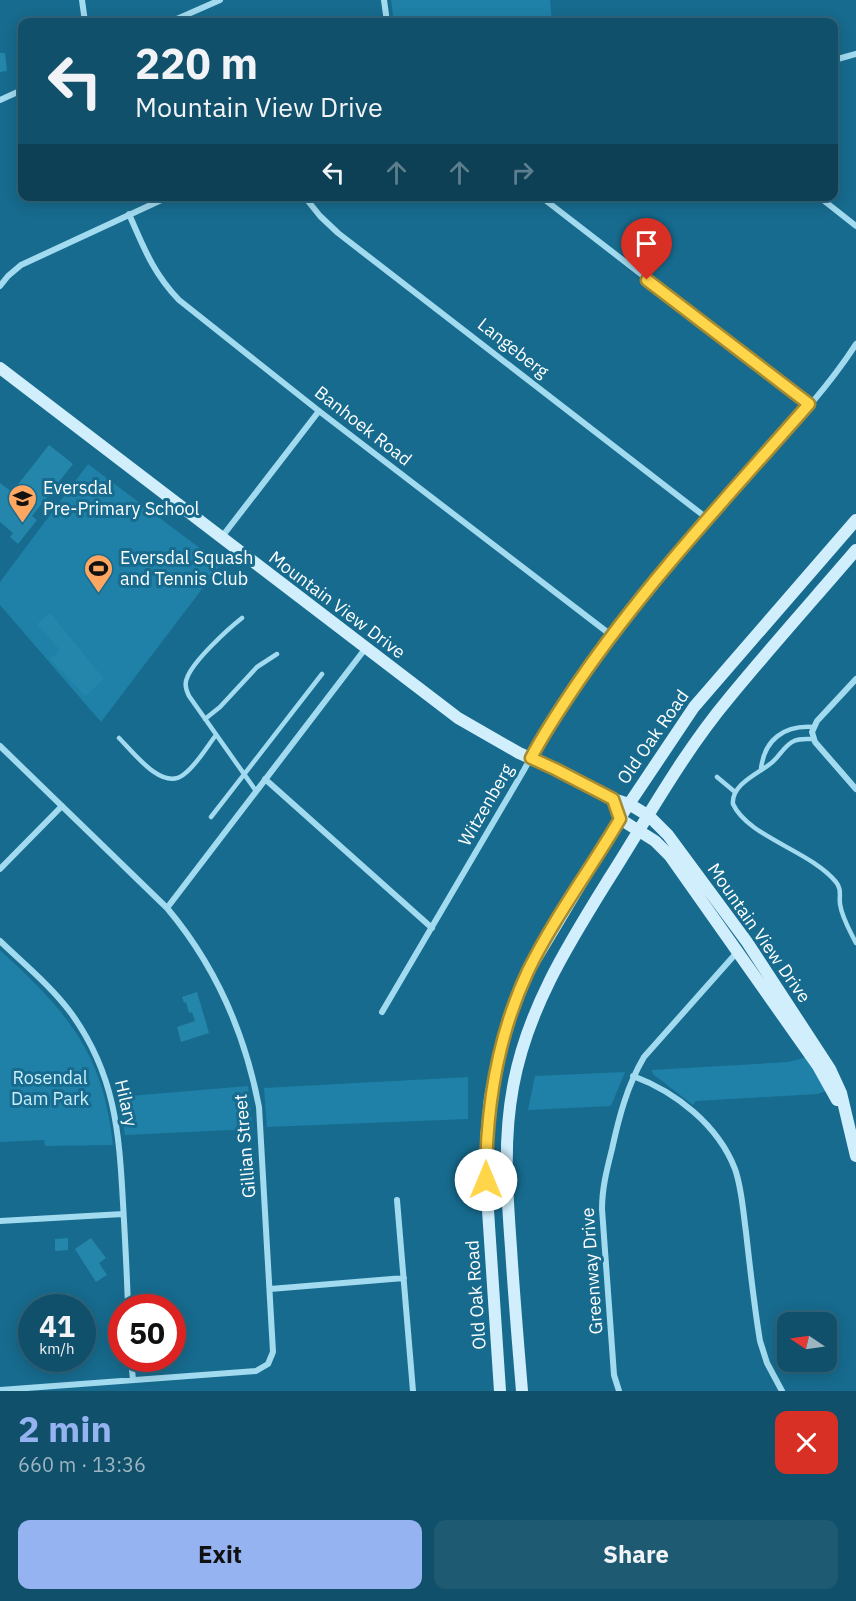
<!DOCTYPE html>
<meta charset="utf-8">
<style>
:root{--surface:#11506a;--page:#1e5a72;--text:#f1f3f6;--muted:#9cb5c1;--line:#30677e;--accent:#95b2f1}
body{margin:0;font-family:"IBM Plex Sans",sans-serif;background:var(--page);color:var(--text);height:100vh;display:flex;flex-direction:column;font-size:22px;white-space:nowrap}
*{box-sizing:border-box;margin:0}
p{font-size:20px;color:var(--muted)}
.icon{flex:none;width:33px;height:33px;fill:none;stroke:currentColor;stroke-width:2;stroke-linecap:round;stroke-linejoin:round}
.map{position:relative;height:1391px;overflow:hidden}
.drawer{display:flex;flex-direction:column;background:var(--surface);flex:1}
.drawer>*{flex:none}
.top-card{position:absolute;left:18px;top:18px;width:820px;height:183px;border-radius:12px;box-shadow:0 3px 15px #0003,0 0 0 2px var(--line);background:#11506a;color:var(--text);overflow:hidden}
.needle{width:39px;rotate:283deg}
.fabs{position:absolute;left:777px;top:1312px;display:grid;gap:12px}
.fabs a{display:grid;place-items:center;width:60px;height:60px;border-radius:12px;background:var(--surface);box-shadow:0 3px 15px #0003,0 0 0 2px var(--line);font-size:30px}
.speed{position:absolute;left:18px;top:1294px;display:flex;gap:12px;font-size:30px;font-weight:700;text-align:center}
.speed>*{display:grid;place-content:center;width:78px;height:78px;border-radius:50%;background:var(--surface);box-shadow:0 3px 15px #0003,0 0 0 2px var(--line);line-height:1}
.speed small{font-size:15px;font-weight:400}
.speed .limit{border:9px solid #d22;background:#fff;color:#111}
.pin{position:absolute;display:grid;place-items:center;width:51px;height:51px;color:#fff;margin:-62px -26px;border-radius:50% 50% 50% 0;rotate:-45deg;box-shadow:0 0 6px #0007}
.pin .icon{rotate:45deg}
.me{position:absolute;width:66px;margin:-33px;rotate:0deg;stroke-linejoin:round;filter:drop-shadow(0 0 4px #0008)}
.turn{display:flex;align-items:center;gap:21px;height:126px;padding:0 18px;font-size:27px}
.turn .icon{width:78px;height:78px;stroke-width:2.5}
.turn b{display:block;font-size:42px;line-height:51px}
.lanes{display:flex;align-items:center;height:57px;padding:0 18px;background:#0003;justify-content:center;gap:30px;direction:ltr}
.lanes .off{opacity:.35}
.round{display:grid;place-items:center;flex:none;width:63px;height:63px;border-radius:12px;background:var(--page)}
.overview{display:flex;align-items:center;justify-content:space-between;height:102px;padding:0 18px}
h1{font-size:36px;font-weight:700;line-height:45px;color:var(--accent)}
.primary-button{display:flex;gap:12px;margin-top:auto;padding:12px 18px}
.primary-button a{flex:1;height:69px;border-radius:12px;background:var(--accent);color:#111;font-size:24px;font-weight:700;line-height:69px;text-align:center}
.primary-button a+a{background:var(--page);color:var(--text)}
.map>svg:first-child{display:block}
</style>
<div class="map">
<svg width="856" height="1391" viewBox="0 0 856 1391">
<rect width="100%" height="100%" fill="#176b8e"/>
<path fill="#1f81a7" d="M391 0H550L552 22H394Z
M88 464 221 564 101 722 0 605V582Z
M0 950C66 1011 103 1051 113 1145L45 1146 44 1140 0 1142Z
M807 1057 827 1091 817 1094 696 1101 693 1105 654 1075 651 1070 788 1062Z
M625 1072 611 1106 528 1110 535 1076Z
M468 1077V1119L267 1127 264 1088Z
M248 1086 253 1129 125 1135 118 1097Z"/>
<path fill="#2586ac" d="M0 53H5L7 71 0 72Z
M49 445 73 464 32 516 37 520 18 544 10 537 13 533 0 522V483L12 492Z
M50 613 104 679 85 696 50 659 60 650 37 624Z
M197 992 209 1033 181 1042 177 1027 195 1021 192 1012 189 1013 186 1002 184 1003 182 997Z
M68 1238V1250L55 1251V1239Z
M91 1238 106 1258 99 1263 107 1275 96 1282 75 1249Z"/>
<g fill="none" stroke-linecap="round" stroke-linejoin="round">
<path stroke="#a2daef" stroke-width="4.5" d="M242 618C228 629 193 661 187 678 184 684 186 690 189 696L256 791
M205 719 220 707 257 667 277 654
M119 738C133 752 162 791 183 775 196 766 206 748 216 735
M813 739C807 739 800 738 794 741 784 745 779 758 770 764 757 774 731 785 733 804 748 837 811 851 836 882 842 889 839 896 840 904 842 918 850 931 856 943
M761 769C764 740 784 725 813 727
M717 777 735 792
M211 817 322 674"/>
<path stroke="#a2daef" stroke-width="6" d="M82 0 85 22
M384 0 387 22
M170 22 220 0
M834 60 856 54
M0 100 22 90
M304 196 320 216 338 233 708 519
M540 196 809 404
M818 196 856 226
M129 214C144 248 153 273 179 300L319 411 611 635
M0 286 8 276 21 265 170 196
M221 538 319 411
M856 679 817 721 812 732 815 742 856 789
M0 746 167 908C215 965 245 1034 259 1107L273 1352 268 1364 256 1371 0 1390
M265 779 432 928
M0 869 62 806
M167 908 365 649
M0 941C24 964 51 986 71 1013 115 1074 119 1131 123 1203 125 1238 127 1273 128 1308
M382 1012 524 770C580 667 656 577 733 490 775 443 822 397 856 344
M633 1076C676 1092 718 1125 735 1169 742 1189 743 1211 746 1232 750 1268 754 1305 760 1341L767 1363 782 1391
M397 1200 413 1391
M0 1221 123 1214
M270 1289 404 1278
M131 1359 133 1380
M619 1391 614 1375 602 1209C602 1188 607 1169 612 1149 619 1117 627 1086 644 1057L739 950"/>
<path stroke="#d0eefb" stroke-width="12" d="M0 368 458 718 519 753 555 769 613 799 629 804 649 816 668 835 747 942 830 1069 841 1093 856 1156
M617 811 620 819 655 841 670 856 818 1066 837 1100
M500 1391 486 1180V1139L490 1098 498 1058 510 1018 528 972 625 810 694 707 856 520
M522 1391C518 1343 514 1296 511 1248 507 1194 503 1141 513 1087 527 1009 569 943 610 877 648 817 683 753 729 698 770 648 814 599 856 550"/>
</g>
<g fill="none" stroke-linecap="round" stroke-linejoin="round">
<defs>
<path id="route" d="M486 1180C486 1108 497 1037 528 971 554 918 590 870 620 819L613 799 555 769 531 758C545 731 562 706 579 681 647 582 730 494 809 404L647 280"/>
</defs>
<use href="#route" stroke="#a68a30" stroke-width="15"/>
<use href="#route" stroke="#ffd54a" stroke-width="10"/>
</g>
<defs>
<symbol id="school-pin" viewBox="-11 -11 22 30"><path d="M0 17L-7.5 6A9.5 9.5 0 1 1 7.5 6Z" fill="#ffa660" stroke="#176b8e"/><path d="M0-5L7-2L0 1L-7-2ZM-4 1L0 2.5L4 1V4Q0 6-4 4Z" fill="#111"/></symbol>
<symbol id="stadium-pin" viewBox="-11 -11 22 30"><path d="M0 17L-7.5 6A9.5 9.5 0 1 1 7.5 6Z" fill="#ffa660" stroke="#176b8e"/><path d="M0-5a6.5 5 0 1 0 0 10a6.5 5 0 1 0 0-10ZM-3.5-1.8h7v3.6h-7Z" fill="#111"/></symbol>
</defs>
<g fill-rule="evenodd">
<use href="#school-pin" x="6" y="482" width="33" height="45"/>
<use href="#stadium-pin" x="82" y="552" width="33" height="45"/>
</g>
<g text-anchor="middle" stroke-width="6" stroke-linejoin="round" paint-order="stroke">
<g font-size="18" fill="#fff" stroke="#176b8e">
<text transform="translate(513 348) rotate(38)" y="6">Langeberg</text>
<text transform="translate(363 426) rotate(38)" y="6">Banhoek Road</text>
<text transform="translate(337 605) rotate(37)" y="6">Mountain View Drive</text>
<text transform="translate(653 737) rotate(-55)" y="6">Old Oak Road</text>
<text transform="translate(486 805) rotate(-60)" y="6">Witzenberg</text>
<text transform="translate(759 933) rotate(55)" y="6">Mountain View Drive</text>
<text transform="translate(126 1103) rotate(77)" y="6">Hilary</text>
<text transform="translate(245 1146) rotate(-95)" y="6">Gillian Street</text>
<text transform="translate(592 1271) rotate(-94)" y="6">Greenway Drive</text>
<text transform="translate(476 1295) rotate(-94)" y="6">Old Oak Road</text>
</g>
<g font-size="18" fill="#fff" stroke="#176b8e" text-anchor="start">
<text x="43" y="494">Eversdal<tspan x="43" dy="21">Pre-Primary School</tspan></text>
<text x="120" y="564">Eversdal Squash<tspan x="120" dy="21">and Tennis Club</tspan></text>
</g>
<g font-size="18" fill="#c8edfb" stroke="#176b8e">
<text x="50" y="1084">Rosendal<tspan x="50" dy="21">Dam Park</tspan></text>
</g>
</g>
</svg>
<div class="fabs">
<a><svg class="needle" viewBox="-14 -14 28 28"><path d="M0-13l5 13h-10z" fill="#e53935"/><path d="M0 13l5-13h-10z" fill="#9cb5c1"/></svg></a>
</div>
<div class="speed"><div>41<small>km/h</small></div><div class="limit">50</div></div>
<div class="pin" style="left:647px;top:280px;background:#d93025"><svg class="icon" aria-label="arrive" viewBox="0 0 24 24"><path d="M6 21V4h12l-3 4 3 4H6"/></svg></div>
<svg class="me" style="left:486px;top:1180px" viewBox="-20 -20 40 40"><circle r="19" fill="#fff"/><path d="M0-13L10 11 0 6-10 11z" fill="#ffd54a"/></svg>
<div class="top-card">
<div class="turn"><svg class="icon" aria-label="left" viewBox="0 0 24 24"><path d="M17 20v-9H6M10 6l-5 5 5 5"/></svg><div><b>220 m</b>Mountain View Drive</div></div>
<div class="lanes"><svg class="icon" aria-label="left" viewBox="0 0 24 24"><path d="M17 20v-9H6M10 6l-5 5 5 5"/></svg><svg class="icon off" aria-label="ahead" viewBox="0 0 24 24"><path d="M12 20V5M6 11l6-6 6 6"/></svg><svg class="icon off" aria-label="ahead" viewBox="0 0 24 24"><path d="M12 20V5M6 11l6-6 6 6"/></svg><svg class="icon off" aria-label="right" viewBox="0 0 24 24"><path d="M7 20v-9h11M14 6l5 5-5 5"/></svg></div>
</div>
</div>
<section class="drawer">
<div class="overview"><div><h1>2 min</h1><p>660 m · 13:36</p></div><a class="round" style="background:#d93025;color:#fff"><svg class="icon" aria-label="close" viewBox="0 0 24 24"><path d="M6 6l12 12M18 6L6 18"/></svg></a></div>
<div class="primary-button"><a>Exit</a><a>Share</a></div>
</section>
